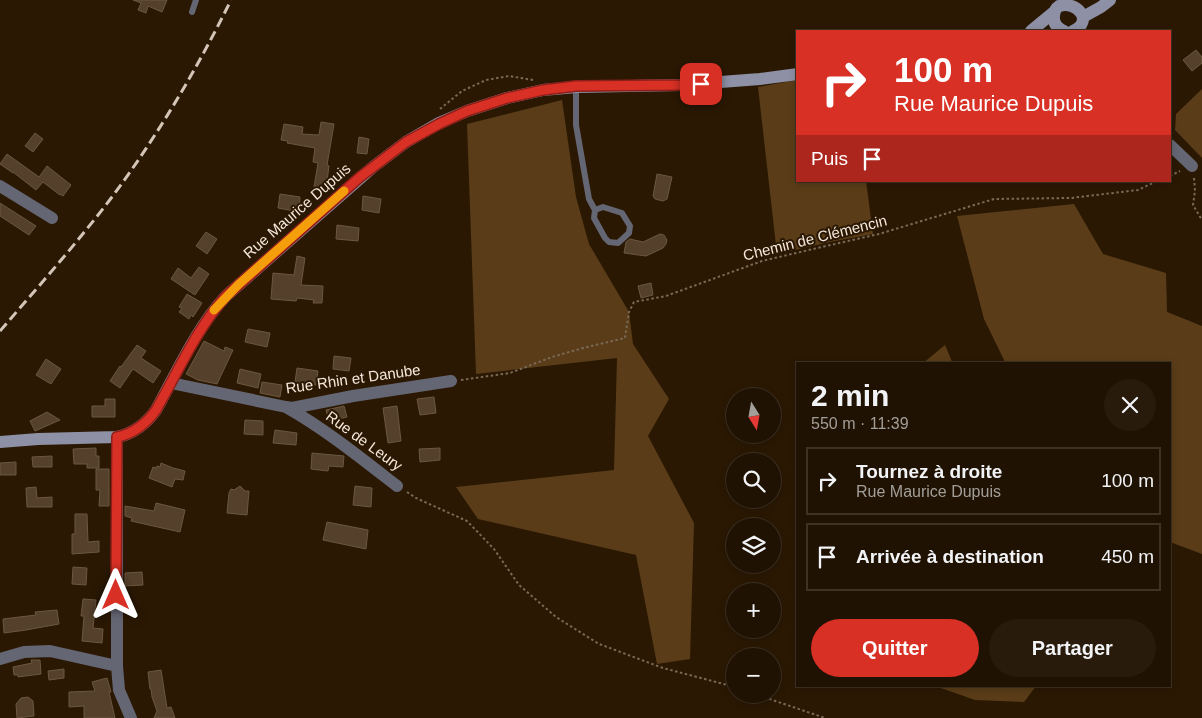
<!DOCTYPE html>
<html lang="fr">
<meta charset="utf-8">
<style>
:root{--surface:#201202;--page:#281b0c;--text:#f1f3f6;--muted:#a29e99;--line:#3d3224;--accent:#d93025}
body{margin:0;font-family:Arial,sans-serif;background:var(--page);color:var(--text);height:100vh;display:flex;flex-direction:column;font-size:19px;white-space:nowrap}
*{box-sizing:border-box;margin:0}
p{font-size:16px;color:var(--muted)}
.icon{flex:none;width:28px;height:28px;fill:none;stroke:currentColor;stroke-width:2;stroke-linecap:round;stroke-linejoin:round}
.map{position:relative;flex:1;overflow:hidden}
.details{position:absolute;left:796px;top:362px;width:375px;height:325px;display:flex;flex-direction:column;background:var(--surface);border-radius:0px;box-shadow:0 2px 8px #0003,0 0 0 1px var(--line)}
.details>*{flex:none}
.top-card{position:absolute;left:796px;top:30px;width:375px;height:152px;border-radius:0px;box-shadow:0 2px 8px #0003,0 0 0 1px var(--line);background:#d93025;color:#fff;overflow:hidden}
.needle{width:32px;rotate:169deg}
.buttons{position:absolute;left:726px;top:388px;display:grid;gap:10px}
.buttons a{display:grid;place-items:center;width:55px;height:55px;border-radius:50%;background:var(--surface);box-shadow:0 2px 8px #0003,0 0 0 1px var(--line);font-size:25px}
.pin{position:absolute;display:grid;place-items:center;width:42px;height:42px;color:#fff;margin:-21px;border-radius:10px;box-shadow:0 2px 8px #0006}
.me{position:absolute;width:55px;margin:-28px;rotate:0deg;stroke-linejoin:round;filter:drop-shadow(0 0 4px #0008)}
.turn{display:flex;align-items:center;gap:18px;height:105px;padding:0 15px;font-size:22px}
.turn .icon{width:65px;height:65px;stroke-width:2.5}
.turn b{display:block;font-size:35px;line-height:42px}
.then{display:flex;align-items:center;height:48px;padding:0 15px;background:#0003;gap:10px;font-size:19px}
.round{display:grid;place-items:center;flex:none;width:52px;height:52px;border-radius:26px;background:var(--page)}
.summary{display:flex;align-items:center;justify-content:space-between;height:85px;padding:0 15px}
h1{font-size:30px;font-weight:600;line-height:38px}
.button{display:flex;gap:10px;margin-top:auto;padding:10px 15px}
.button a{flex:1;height:58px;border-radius:30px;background:var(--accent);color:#fff;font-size:20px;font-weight:600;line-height:58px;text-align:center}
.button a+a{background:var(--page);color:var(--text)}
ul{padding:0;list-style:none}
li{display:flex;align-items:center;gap:15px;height:68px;margin:0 10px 8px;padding:0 5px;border:2px solid var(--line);border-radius:0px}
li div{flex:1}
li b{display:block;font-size:19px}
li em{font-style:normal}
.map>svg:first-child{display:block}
</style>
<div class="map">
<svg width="1202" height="718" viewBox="0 0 1202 718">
<rect width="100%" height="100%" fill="#2a1803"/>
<path fill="#5a3d18" d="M797 80 798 181H866L873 234 830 242 777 254 758 87Z
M1202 89V158L1175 130 1176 114Z
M562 100 576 197 589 244 629 312 633 344 669 399 648 436 694 523 690 659 657 664 636 555 478 519 456 487 614 470 617 358 476 374 467 124Z
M1074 204 1103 254 1166 273 1167 312 1202 326V554L1170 542V364H1006L984 319 957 216Z
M945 345 953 364H922Z
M935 686H1036L1024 702 975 700Z"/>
<path fill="#55412b" stroke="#6c5740" d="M133 0H167L162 12 148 6 146 13 138 10 141 3Z
M1196 50 1202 57V63L1192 71 1183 60Z
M321 122 334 124 327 165 329 166 326 189 314 187 318 163 313 162 315 148 287 143 288 141 281 140 284 124 303 127 302 134 319 135Z
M35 133 43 139 33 152 25 146Z
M359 137 369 139 367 154 357 153Z
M7 154 39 177 47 166 71 185 63 196 60 194V195L43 182 36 190 13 172V173L0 164Z
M657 174 672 177 667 199 663 201 655 199 653 196Z
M280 194 300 197 299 212 278 208Z
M363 196 381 199 379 213 362 210Z
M0 203 36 226 29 235 0 216Z
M337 225 359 228 358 241 336 239Z
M206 232 217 239 207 254 196 246Z
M660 234 664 235 667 240 666 244 663 248 646 256 624 253 626 242 630 239 643 242Z
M297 256 305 258 301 285 323 286 322 303H313L314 300 297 298 296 301 271 299 273 273 294 275Z
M199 267 209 274 195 295 171 279 178 268 191 278Z
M651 283 653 295 641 298 638 286Z
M187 294 202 303 193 317 191 315 189 319 179 312 182 308 179 307Z
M248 329 270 333 267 347 245 342Z
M204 341 224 351 225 347 233 350 217 384 198 380 186 374Z
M137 345 146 351 141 358 161 371 153 383 133 369 120 388 110 381 120 366 121 367Z
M334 356 351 358 349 371 333 369Z
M46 359 61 369 51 384 36 375Z
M297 368 318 371 316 385 295 382Z
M240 369 261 374 258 388 237 383Z
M262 382 282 385 280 397 260 393Z
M434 397 436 413 420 415 417 399Z
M105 399H115V417H92V406H105Z
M344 406 347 417 329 421 326 410Z
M397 406 401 441 388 443 383 408Z
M47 412 60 420 35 431 30 421Z
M245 420 263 421V435L244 434Z
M275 430 297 433 296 445 273 443Z
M96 448V456H99V468H87V464H74L73 449Z
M440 448V460L420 462 419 449Z
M312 453 344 456 343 467 329 466 328 471 311 469Z
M52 456V467H33L32 457Z
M16 462V475H0V463Z
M161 463 173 468 185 471 183 480 175 479 172 487 149 478 153 467 156 468 157 466 160 467Z
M96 469H109V506H99L100 490H96Z
M240 486 245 491H249L247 515 227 513 229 493 231 489 234 490Z
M355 486 372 488 371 507 353 505Z
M36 487 37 498 52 497V507H27L26 488Z
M156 503 185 510 180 532 131 521 132 518 125 516V506L154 511Z
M75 514H87L88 542 99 541V552L72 554V534H75Z
M327 522 368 530 366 549 323 540Z
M73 567 87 568 86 585 72 584Z
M142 572 143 585 125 586V573Z
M83 599 96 600 93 628 103 629 102 643 82 641 84 616H81Z
M57 610 59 624 26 630 4 633 3 619 36 615 35 612Z
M31 660H40L41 674 18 677V675H14L13 667 32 663Z
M64 669V678L49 680 48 671Z
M161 670 167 708 171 707 175 718H154L157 711 152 697 151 689H150L148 672Z
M107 678 111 692H109L115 718H84V706L69 707V692L95 691 92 682Z
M28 697 33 701 34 716 17 718 16 704 21 698Z"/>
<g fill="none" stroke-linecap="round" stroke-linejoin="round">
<path stroke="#796957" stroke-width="2" stroke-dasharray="2.5 2.5" stroke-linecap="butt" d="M440 109 462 91 486 80 509 76 533 80
M1170 176 1180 171
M1194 178 1195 191 1193 205 1202 220
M461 380 510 373 552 357 583 348 625 338 629 312 634 302 666 296 762 261 826 246 879 234 994 199 1071 198 1138 190 1157 181
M407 492 416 498 467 521 494 549 519 585 556 617 599 644 663 668 735 687
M755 694 825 718"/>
<path stroke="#656673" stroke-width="6" d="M192 12 196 0
M576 87V125L589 199 595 210
M603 207 622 213 630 226 629 233 618 243 609 242 605 238 594 218 595 210Z"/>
<path stroke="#656673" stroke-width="12" d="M1170 145 1192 166
M0 186 52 218
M171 383 286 407 292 408 353 396 451 381
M286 407C325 429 361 458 397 486
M117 437V666L119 690 131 718
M0 659 24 652 50 651 117 666"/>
<path stroke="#8e90a5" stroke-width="12" d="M1083 17 1101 7 1110 0
M1031 31 1054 12
M1064 31C1057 28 1053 23 1054 16 1054 12 1056 8 1059 6 1076 0 1095 21 1073 31
M0 442 38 439 117 437C133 434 147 423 156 410 177 372 197 327 226 296L373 167 406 142 439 123 467 111 507 98 543 90 576 87 681 85 760 79 798 74"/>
<path stroke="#d3c5b7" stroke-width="3" stroke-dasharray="10 5" stroke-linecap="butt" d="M0 331C38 287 77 243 112 197 158 135 197 69 231 0"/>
</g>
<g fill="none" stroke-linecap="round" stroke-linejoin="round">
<defs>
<path id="route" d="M116 595 117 437C133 434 147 423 156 410 178 372 197 328 226 296L360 177 406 142 439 124 467 111 507 98 543 90 576 86 681 85 701 84"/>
</defs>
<use href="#route" stroke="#8d1f18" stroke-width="12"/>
<use href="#route" stroke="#d93025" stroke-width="9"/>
<path stroke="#f59e0b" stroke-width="9" d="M214 310 239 284 344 191"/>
</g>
<g text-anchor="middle" stroke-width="4" stroke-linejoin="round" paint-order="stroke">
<g font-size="15" fill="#f5e8db" stroke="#2a1803">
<text transform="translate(297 211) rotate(-41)" y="5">Rue Maurice Dupuis</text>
<text transform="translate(815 238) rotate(-14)" y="5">Chemin de Clémencin</text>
<text transform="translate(353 379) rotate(-8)" y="5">Rue Rhin et Danube</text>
<text transform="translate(364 441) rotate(36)" y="5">Rue de Leury</text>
</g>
</g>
</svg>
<div class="buttons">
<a><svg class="needle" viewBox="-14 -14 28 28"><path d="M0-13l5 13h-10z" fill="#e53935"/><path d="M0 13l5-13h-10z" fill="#a29e99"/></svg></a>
<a><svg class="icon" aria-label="search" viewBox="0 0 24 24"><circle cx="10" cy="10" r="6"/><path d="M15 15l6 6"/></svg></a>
<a><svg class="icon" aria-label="layers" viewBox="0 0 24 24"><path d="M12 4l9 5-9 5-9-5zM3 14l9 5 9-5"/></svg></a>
<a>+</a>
<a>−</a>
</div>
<div class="pin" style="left:701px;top:84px;background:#d93025"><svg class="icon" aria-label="arrive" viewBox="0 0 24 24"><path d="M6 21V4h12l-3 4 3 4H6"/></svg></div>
<svg class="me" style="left:116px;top:595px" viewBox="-20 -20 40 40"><path d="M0-17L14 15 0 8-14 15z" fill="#d93025" stroke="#fff" stroke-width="4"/></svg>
<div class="top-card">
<div class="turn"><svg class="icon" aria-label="right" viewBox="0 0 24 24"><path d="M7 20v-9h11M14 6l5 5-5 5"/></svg><div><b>100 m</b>Rue Maurice Dupuis</div></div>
<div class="then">Puis<svg class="icon" aria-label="arrive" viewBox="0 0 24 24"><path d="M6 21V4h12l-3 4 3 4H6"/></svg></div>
</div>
<section class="details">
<div class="summary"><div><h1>2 min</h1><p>550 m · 11:39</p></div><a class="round"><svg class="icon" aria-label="close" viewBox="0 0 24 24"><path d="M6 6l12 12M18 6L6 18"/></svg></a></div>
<ul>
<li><svg class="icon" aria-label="right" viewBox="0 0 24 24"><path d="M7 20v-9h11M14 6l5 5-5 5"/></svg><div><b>Tournez à droite</b><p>Rue Maurice Dupuis</p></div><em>100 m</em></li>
<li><svg class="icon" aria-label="arrive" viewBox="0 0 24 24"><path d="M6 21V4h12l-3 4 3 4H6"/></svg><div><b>Arrivée à destination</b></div><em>450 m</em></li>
</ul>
<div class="button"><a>Quitter</a><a>Partager</a></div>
</section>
</div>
